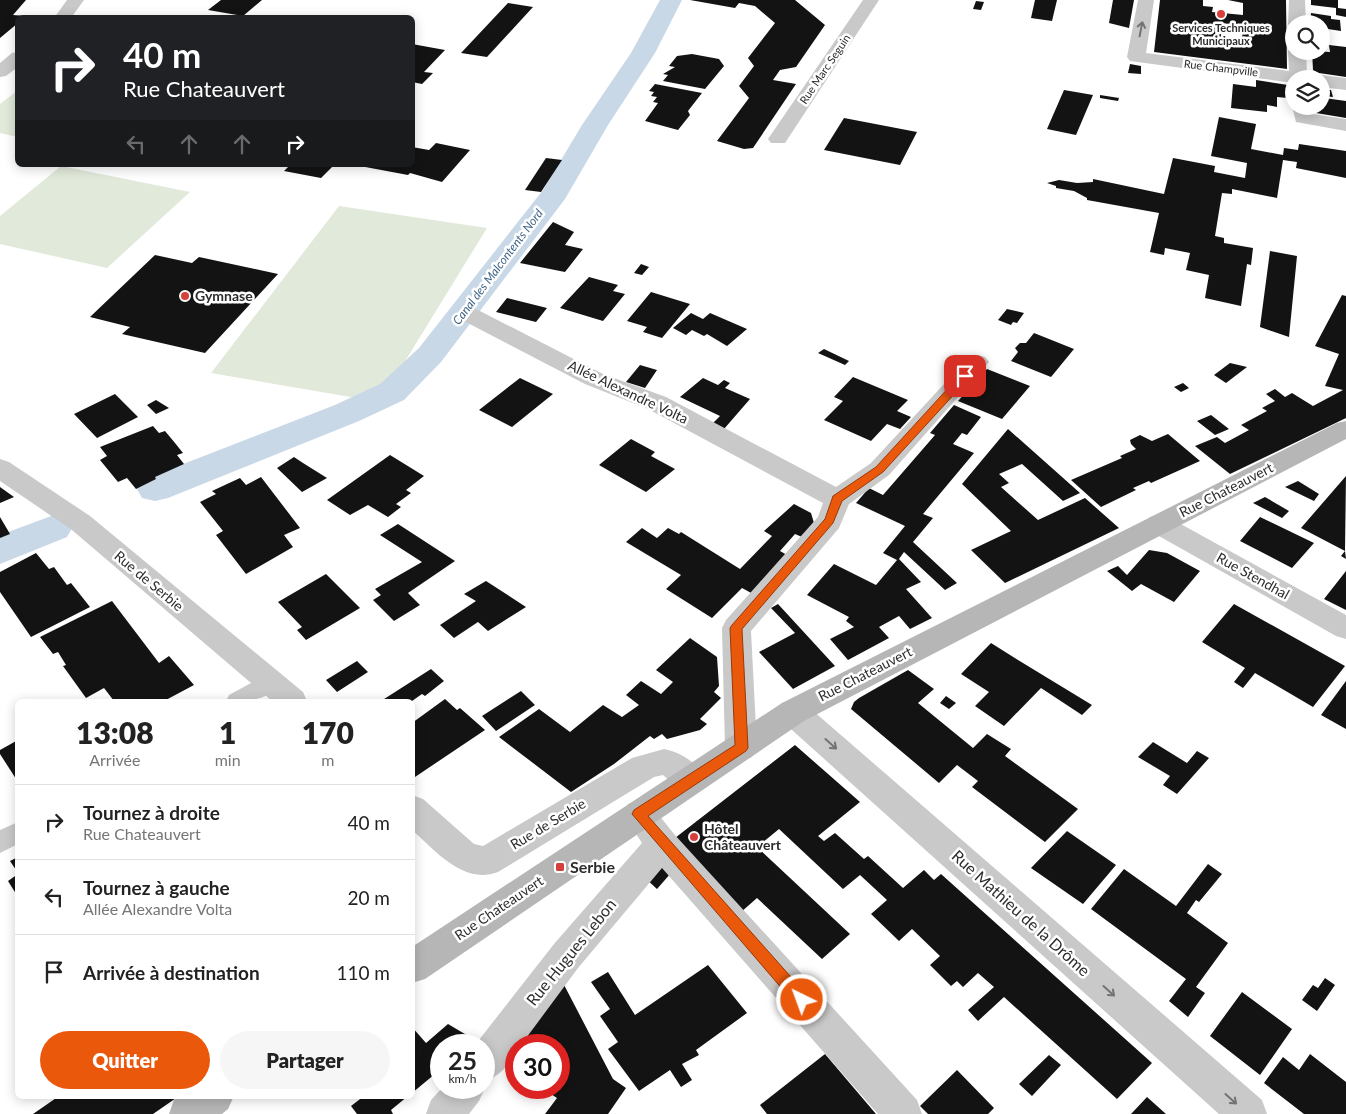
<!DOCTYPE html>
<html lang="fr">
<meta charset="utf-8">
<style>
:root{--surface:#fff;--page:#f6f6f6;--text:#222;--muted:#767676;--line:#e0e0e0;--accent:#ea580c}
body{margin:0;font-family:Lato,sans-serif;background:var(--page);color:var(--text);height:100vh;display:flex;flex-direction:column;font-size:19px;white-space:nowrap}
*{box-sizing:border-box;margin:0}
p{font-size:16px;color:var(--muted)}
.icon{flex:none;width:28px;height:28px;fill:none;stroke:currentColor;stroke-width:2;stroke-linecap:round;stroke-linejoin:round}
.map{position:relative;flex:1;overflow:hidden}
.panel{position:absolute;left:15px;top:699px;width:400px;height:400px;display:flex;flex-direction:column;background:var(--surface);border-radius:8px;box-shadow:0 2px 12px #0003}
.panel>*{flex:none}
.banner{position:absolute;left:15px;top:15px;width:400px;height:152px;border-radius:8px;box-shadow:0 2px 12px #0003;background:#202124;color:#fff;overflow:hidden}
.fabs{position:absolute;left:1285px;top:15px;display:grid;gap:10px}
.fabs a{display:grid;place-items:center;width:45px;height:45px;border-radius:50%;background:var(--surface);box-shadow:0 2px 12px #0003;font-size:25px}
.speed{position:absolute;left:430px;top:1034px;display:flex;gap:10px;font-size:25px;font-weight:700;text-align:center}
.speed>*{display:grid;place-content:center;width:65px;height:65px;border-radius:50%;background:var(--surface);box-shadow:0 2px 12px #0003;line-height:1}
.speed small{font-size:12px;font-weight:400}
.speed .limit{border:8px solid #d22;background:#fff;color:#111}
.pin{position:absolute;display:grid;place-items:center;width:42px;height:42px;color:#fff;margin:-21px;border-radius:10px;box-shadow:0 2px 8px #0006}
.me{position:absolute;width:55px;margin:-28px;rotate:318deg;stroke-linejoin:round;filter:drop-shadow(0 0 4px #0008)}
.turn{display:flex;align-items:center;gap:18px;height:105px;padding:0 25px;font-size:22px}
.turn .icon{width:65px;height:65px;stroke-width:2.5}
.turn b{display:block;font-size:35px;line-height:42px}
.lanes{display:flex;align-items:center;height:48px;padding:0 25px;background:#0003;justify-content:center;gap:25px;direction:ltr}
.lanes .off{opacity:.35}
.eta{display:flex;justify-content:space-evenly;align-items:center;height:85px;text-align:center}
.eta b{font-size:30px;font-weight:800;line-height:35px}
.cta{display:flex;gap:10px;margin-top:auto;padding:10px 25px}
.cta a{flex:1;height:58px;border-radius:30px;background:var(--accent);color:#fff;font-size:20px;font-weight:800;line-height:58px;text-align:center}
.cta a+a{background:var(--page);color:var(--text)}
ul{padding:0;list-style:none}
li{display:flex;align-items:center;gap:15px;height:75px;padding:0 25px;border-top:1px solid var(--line)}
li div{flex:1}
li b{display:block;font-size:19px}
li em{font-style:normal}
.map>svg:first-child{display:block}
</style>
<div class="map">
<svg width="1346" height="1114" viewBox="0 0 1346 1114">
<rect width="100%" height="100%" fill="#fff"/>
<path fill="#e1e9da" d="M17 91V137L0 133V104Z
M61 166 190 192 107 268 0 244V216Z
M339 206 487 228 380 402 211 373Z"/>
<g fill="none" stroke-linecap="round" stroke-linejoin="round">
<path fill="#c8d8e7" fill-rule="evenodd" d="M660 0H682L655 53 608 125 565 199 441 362 404 400 359 421 168 498 155 501 142 498 137 489 142 480 335 405 380 384 419 348 543 190 582 125 631 53Z
M54 515 67 519 72 528 67 537 0 564V535Z"/>
</g>
<path fill="#131313" fill-rule="evenodd" d="M0 0H26L13 15 27 16 18 18V23L0 38Z
M221 0H262L243 16 208 10Z
M690 0H795L825 25 796 67 780 70 773 80 796 84 753 148 744 149 717 141 749 98 739 86 754 66 748 58 775 23 755 6 739 3 735 8Z
M1035 0H1057L1052 21 1031 18Z
M1113 0H1134L1129 28 1109 23Z
M1160 0H1203V6L1213 7 1212 12 1243 15V3L1228 0H1286L1287 69 1154 52ZM1222 23 1243 26 1242 39 1221 36Z
M1311 0H1338V8L1346 9V17L1336 15V8L1311 5Z
M976 1 984 2 981 10 973 9Z
M508 3 533 7 487 57 461 53Z
M1311 13 1331 16V19L1340 20 1341 31 1321 28V24H1310Z
M412 44 445 50 424 72 433 73 422 84 412 82Z
M1329 45 1346 47V77L1319 73 1313 70 1312 51 1330 52Z
M692 54 719 59 724 66 705 89 663 81 668 75 663 74 675 67 669 66 677 56Z
M1130 64 1141 66V74L1128 73Z
M1256 80 1288 85V98L1277 97V107L1267 105V112L1231 108 1233 84 1256 87Z
M655 84 702 93 688 111 690 115 678 130 645 121 658 103 653 102 657 97 651 96 654 92 649 91Z
M1321 89 1331 90 1333 97 1324 96V98L1346 101V118L1316 113 1315 106H1321Z
M1064 90 1093 95 1076 135 1047 129Z
M1100 95 1119 98 1118 101 1100 98Z
M1219 117 1256 124 1251 149 1283 155 1284 148 1298 150 1299 144 1346 151V178L1296 168 1297 162 1283 160 1277 198 1232 189V194L1222 193 1215 236 1224 238V243L1253 248 1251 265 1247 264 1241 306 1205 298 1209 275 1186 270 1190 253 1165 248 1164 255 1150 252 1159 213 1087 200V198L1074 191 1056 188V186L1047 183 1059 180 1077 183 1093 182V179L1164 194 1173 158 1215 166 1214 172 1245 178 1247 163 1211 156Z
M844 118 917 132 900 165 824 150Z
M436 143 470 150 442 182 410 173 408 175 360 166 412 165V147L429 150Z
M546 158 562 160 541 192 525 190Z
M290 165H334L321 178 284 171Z
M553 222 574 232 565 245 583 249 565 272 520 263Z
M1270 251 1297 256 1289 337 1260 327Z
M155 255 192 263 199 257 278 274 205 353 122 334 130 327 90 317Z
M641 264 649 267 642 275 634 273Z
M589 277 618 285 613 291 625 294 603 321 560 308Z
M651 292 690 304 662 338 643 332 647 327 627 321Z
M1342 295 1346 296V418L1230 474 1195 446 1217 437 1225 443 1249 430 1241 425 1267 411 1262 408 1275 401 1266 394 1275 389 1285 397 1292 393 1313 406 1343 390 1325 386 1339 354 1315 346Z
M507 298 547 308 536 322 496 312Z
M1007 309 1024 313 1017 323 1013 322 1011 325 998 320Z
M691 313 703 319 710 313 747 329 727 346 707 334 704 336 692 330 686 335 673 328Z
M1034 333 1074 349 1051 377 1011 361 1018 352 1015 348 1020 343H1026Z
M824 349 849 361 845 365 818 353Z
M1230 363 1247 367 1226 383 1214 375Z
M640 365 657 370 645 388 626 382Z
M987 369 1030 386 1002 419 958 401Z
M853 377 908 400 897 411 911 417 900 429 887 424 871 441 824 420 843 401 834 397Z
M520 378 553 394 512 427 479 410Z
M703 378 718 385 724 380 730 383 725 388 750 399 724 429 713 423 720 416 680 397Z
M1183 383 1189 388 1181 392 1174 387Z
M115 394 138 417 97 438 74 414Z
M156 400 169 408 156 414 147 405Z
M954 405 981 417 967 435 962 433 953 444 974 453 923 514 933 518 913 542 957 583 945 590 904 552 899 559 921 582 906 589 932 618 910 629 899 616 879 627 889 638 848 660 830 639 854 627 846 621 849 617 807 595 834 564 876 585 897 560 883 553 905 526 856 503 869 488 883 495 935 435 930 433Z
M1211 415 1229 429 1215 435 1197 421Z
M153 426 159 433 165 431 175 443 183 453 177 455 184 464 155 477 156 479 136 489 127 478 118 482 100 460 107 456 100 447Z
M1008 429 1080 493 1063 501 1022 464 999 474 1009 483 1001 487 1038 520 1085 498 1119 528 1005 583 971 550 1011 531 962 484Z
M1168 434 1200 461 1151 483 1149 481 1133 488 1136 490 1101 507 1071 480 1122 458 1120 456 1136 449 1131 444 1130 440 1140 435 1152 441Z
M631 439 655 452 651 456 675 469 646 492 599 465Z
M390 455 424 476 406 490 411 493 396 504 401 507 388 517 368 505 350 515 327 500Z
M294 457 303 463 327 478 302 492 277 468Z
M1346 476 1345 551 1346 559 1341 556 1345 551 1301 528Z
M261 477 300 528 284 535 293 547 246 574 216 535 223 531 200 502 216 494 212 491 240 478 246 485Z
M1298 481 1319 494 1314 501 1285 487Z
M0 487 14 497 0 503Z
M1265 497 1289 511 1282 518 1253 503Z
M794 504 811 513 814 523 802 537 795 534 780 551 787 555 753 594 742 588 712 618 666 589 681 575 626 542 642 528 657 538 668 528 679 534 681 532 740 569 772 536 764 531Z
M0 517 10 534 0 538Z
M1260 517 1314 543 1292 568 1240 541Z
M398 524 455 561 408 593 420 605 394 621 373 600 381 595 375 589 422 562 380 535Z
M1149 550 1167 553 1200 571 1174 602 1141 584 1132 591 1107 571 1118 566 1127 575Z
M36 553 49 569 54 567 67 585 71 583 90 607 31 637 0 592V572Z
M1346 571V610L1324 599Z
M326 574 360 608 306 640 297 630 302 627 278 602Z
M486 581 526 607 488 631 478 622 454 638 440 625 476 601 464 594Z
M112 601 159 663 169 656 194 685 164 701H114L104 688 86 698 63 666 66 665 58 652 53 654 40 637Z
M778 604 835 666 793 689 759 652 795 633 771 608Z
M1234 604 1345 666 1313 707 1255 673 1243 688 1234 682 1245 668 1202 642Z
M690 638 717 657 719 686 714 692 721 698 700 719 707 724 700 730 667 739 662 734 654 739 650 736 614 764 571 792 499 737 539 709 570 732 603 705 622 717 639 705 626 695 641 681 661 694 673 682 656 670Z
M991 643 1018 660 1092 705 1082 715 1041 688 1004 726 975 706 989 692 961 674Z
M357 661 368 672 337 692 326 680Z
M431 669 444 681 425 696 422 694 412 701H381Z
M908 670 934 689 918 703 973 748 987 734 1011 749 1005 756 1078 809 1045 842 972 787 978 781 957 765 939 783 851 709 854 702 859 698Z
M1346 681V729L1321 715Z
M521 691 535 705 496 731 482 716Z
M946 696 956 703 949 709 940 703Z
M445 699 457 710 460 708 485 730 412 779V723Z
M18 740V782L0 754V750Z
M1153 742 1187 763 1197 751 1209 758 1177 794 1163 785 1170 776 1138 757Z
M795 745 860 802 818 836 824 841 835 833 864 859 868 856 903 888 924 870 934 880 941 874 1152 1063 1117 1099 1004 997 978 1021 968 1010 994 987 978 973 963 987 957 981 951 986 930 965 940 956 912 929 899 941 871 914 887 900 860 875 843 889 779 829 757 847 850 934 822 959 757 898 740 913 675 838Z
M1067 831 1116 865 1083 904 1031 868Z
M18 857V873L10 861Z
M659 858 671 873 657 889 644 877Z
M1208 864 1222 874 1199 902 1196 900 1187 913 1228 943 1196 987 1205 993 1188 1017 1169 1001 1186 979 1091 909 1124 869 1176 906Z
M18 874V897L8 881Z
M708 965 747 1013 696 1050 699 1055 682 1064 692 1080 681 1087 670 1070 639 1091 608 1049 618 1042 600 1016 610 1009 591 982 608 972 635 1015Z
M1325 978 1335 985 1317 1011 1302 1000 1313 985 1318 988Z
M562 981 613 1079 626 1088 608 1114H545L557 1098 542 1088H559V1045H516V1070L503 1060Z
M1242 992 1292 1029 1260 1075 1210 1036Z
M448 1024 475 1040 471 1045H441V1069L412 1093V1027L426 1043Z
M825 1054 876 1114H767L760 1105Z
M1310 1054 1346 1082V1114H1304L1264 1083 1283 1057 1299 1070Z
M1049 1055 1061 1065 1032 1096 1019 1084Z
M957 1070 994 1108 988 1114H928L920 1106Z
M59 1096H179L153 1114H33Z
M364 1096H408L391 1110 393 1114H357L351 1106Z
M1147 1097 1166 1114H1131Z"/>
<g fill="none" stroke-linecap="round" stroke-linejoin="round">
<path fill="#c9c9c9" fill-rule="evenodd" d="M269 673 277 676 280 682C269 702 246 701 226 701L229 695Z
M18 822V844L0 853V830Z"/>
<path fill="#c9c9c9" fill-rule="evenodd" d="M67 0H84L71 18H54Z
M863 0H879L785 143H771L768 139Z
M1138 0H1154L1146 53 1289 71 1288 51 1294 46V51H1306L1307 74 1314 78 1321 75 1346 78V90L1321 87V79H1294V83L1130 61 1127 57Z
M1289 0H1305L1306 24H1294V28H1291L1288 24Z
M18 52V67L6 76 0 77V63L12 53Z
M1294 103V106H1310L1312 114 1346 119V131L1296 122 1292 106Z
M470 308 478 310 603 374 666 397 836 487 871 463 969 357 977 355 985 357 989 362 889 475 849 504 839 528 751 631 757 748 752 757 741 761 730 757 725 748 722 628 726 620 818 517 823 503 648 409 585 384 462 320 459 315 462 310Z
M0 459 9 462 90 516 303 692 307 701H272L72 530 0 481Z
M1159 514 1168 517 1346 615V639L1336 636 1150 531 1146 524 1150 517Z
M793 700 804 703 1262 1100 1267 1114H1219L782 721 778 712 782 703Z
M664 749C682 753 698 763 706 780L701 790C681 797 678 787 663 775L654 777 498 872C463 885 436 851 412 830V795L423 799 474 844 483 846 632 758Z
M639 800 650 804 674 834 917 1100 922 1114H878L662 868 578 968 521 1045H516C516 1061 498 1077 484 1082V1045H475L554 944 642 843 623 814 628 804Z
M484 1085 485 1088 479 1101 469 1114H426L431 1100 442 1088H484Z"/>
<path fill="#b6b6b6" fill-rule="evenodd" d="M1346 421V439L804 721 425 979 412 983V947L782 703 1337 423Z
M181 1096H234L228 1109 222 1114H169L174 1100Z"/>
</g>
<defs><path id="oneway-shaft" d="M-6 0H5M1.5-3L5.5 0L1.5 3" fill="none" stroke-width="1.6" stroke-linecap="round" stroke-linejoin="round" transform="scale(1.25)"/></defs>
<g stroke="#737373">
<use href="#oneway-shaft" transform="translate(1141 29) rotate(-79)"/>
<use href="#oneway-shaft" transform="translate(831 744) rotate(42)"/>
<use href="#oneway-shaft" transform="translate(1109 991) rotate(42)"/>
<use href="#oneway-shaft" transform="translate(1231 1099) rotate(42)"/>
</g>
<path fill="#ea580c" stroke="#983908" d="M965 372 970 376 969 378 883 472 842 501 833 523 742 629 748 748 746 751 648 816 807 995 809 1000 807 1005 802 1008 796 1005 632 814 634 810 735 745 730 628 732 625 825 519 833 496 876 467 962 373Z"/>
<g fill="#d63f3b" stroke="#fff" stroke-width="2">
<circle cx="1221" cy="14" r="5"/>
<circle cx="185" cy="296" r="5"/>
<circle cx="694" cy="837" r="5"/>
<rect x="555" y="862" width="10" height="10" rx="2.5"/>
</g>
<g text-anchor="middle" stroke-width="5" stroke-linejoin="round" paint-order="stroke">
<g font-size="11" font-weight="bold" fill="#2c2c2c" stroke="#fff">
<text x="1221" y="32">Services Techniques<tspan x="1221" dy="13">Municipaux</tspan></text>
</g>
<g font-size="11" fill="#2c2c2c" stroke="#fff">
<text transform="translate(1221 68) rotate(7)" y="4">Rue Champville</text>
<text transform="translate(825 69) rotate(-56)" y="4">Rue Marc Seguin</text>
</g>
<g font-size="12" font-style="italic" fill="#416587" stroke="#fff">
<text transform="translate(498 267) rotate(-53)" y="4">Canal des Malcontents Nord</text>
</g>
<g font-size="14" font-weight="bold" fill="#2c2c2c" stroke="#fff" text-anchor="start">
<text x="195" y="301">Gymnase</text>
<text x="704" y="834">Hôtel<tspan x="704" dy="16">Châteauvert</tspan></text>
</g>
<g font-size="14" fill="#2c2c2c" stroke="#fff">
<text transform="translate(628 392) rotate(25)" y="5">Allée Alexandre Volta</text>
<text transform="translate(1226 490) rotate(-27)" y="5">Rue Chateauvert</text>
<text transform="translate(1253 576) rotate(29)" y="5">Rue Stendhal</text>
<text transform="translate(149 581) rotate(40)" y="5">Rue de Serbie</text>
<text transform="translate(865 674) rotate(-27)" y="5">Rue Chateauvert</text>
<text transform="translate(548 824) rotate(-31)" y="5">Rue de Serbie</text>
<text transform="translate(499 908) rotate(-34)" y="5">Rue Chateauvert</text>
</g>
<g font-size="16" font-weight="bold" fill="#2c2c2c" stroke="#fff" text-anchor="start">
<text x="570" y="873">Serbie</text>
</g>
<g font-size="16" fill="#2c2c2c" stroke="#fff">
<text transform="translate(1021 913) rotate(42)" y="6">Rue Mathieu de la Drôme</text>
<text transform="translate(571 952) rotate(-51)" y="6">Rue Hugues Lebon</text>
</g>
</g>
</svg>
<div class="fabs">
<a><svg class="icon" aria-label="search" viewBox="0 0 24 24"><circle cx="10" cy="10" r="6"/><path d="M15 15l6 6"/></svg></a>
<a><svg class="icon" aria-label="layers" viewBox="0 0 24 24"><path d="M12 4l9 5-9 5-9-5zM3 14l9 5 9-5"/></svg></a>
</div>
<div class="speed"><div>25<small>km/h</small></div><div class="limit">30</div></div>
<div class="pin" style="left:965px;top:376px;background:#d93025"><svg class="icon" aria-label="arrive" viewBox="0 0 24 24"><path d="M6 21V4h12l-3 4 3 4H6"/></svg></div>
<svg class="me" style="left:802px;top:1000px" viewBox="-20 -20 40 40"><circle r="17" fill="#ea580c" stroke="#fff" stroke-width="3"/><path d="M0-11L8 9 0 5-8 9z" fill="#fff"/></svg>
<div class="banner">
<div class="turn"><svg class="icon" aria-label="right" viewBox="0 0 24 24"><path d="M7 20v-9h11M14 6l5 5-5 5"/></svg><div><b>40 m</b>Rue Chateauvert</div></div>
<div class="lanes"><svg class="icon off" aria-label="left" viewBox="0 0 24 24"><path d="M17 20v-9H6M10 6l-5 5 5 5"/></svg><svg class="icon off" aria-label="ahead" viewBox="0 0 24 24"><path d="M12 20V5M6 11l6-6 6 6"/></svg><svg class="icon off" aria-label="ahead" viewBox="0 0 24 24"><path d="M12 20V5M6 11l6-6 6 6"/></svg><svg class="icon" aria-label="right" viewBox="0 0 24 24"><path d="M7 20v-9h11M14 6l5 5-5 5"/></svg></div>
</div>
<section class="panel">
<div class="eta">
<div><b>13:08</b><p>Arrivée</p></div>
<div><b>1</b><p>min</p></div>
<div><b>170</b><p>m</p></div>
</div>
<ul>
<li><svg class="icon" aria-label="right" viewBox="0 0 24 24"><path d="M7 20v-9h11M14 6l5 5-5 5"/></svg><div><b>Tournez à droite</b><p>Rue Chateauvert</p></div><em>40 m</em></li>
<li><svg class="icon" aria-label="left" viewBox="0 0 24 24"><path d="M17 20v-9H6M10 6l-5 5 5 5"/></svg><div><b>Tournez à gauche</b><p>Allée Alexandre Volta</p></div><em>20 m</em></li>
<li><svg class="icon" aria-label="arrive" viewBox="0 0 24 24"><path d="M6 21V4h12l-3 4 3 4H6"/></svg><div><b>Arrivée à destination</b></div><em>110 m</em></li>
</ul>
<div class="cta"><a>Quitter</a><a>Partager</a></div>
</section>
</div>
